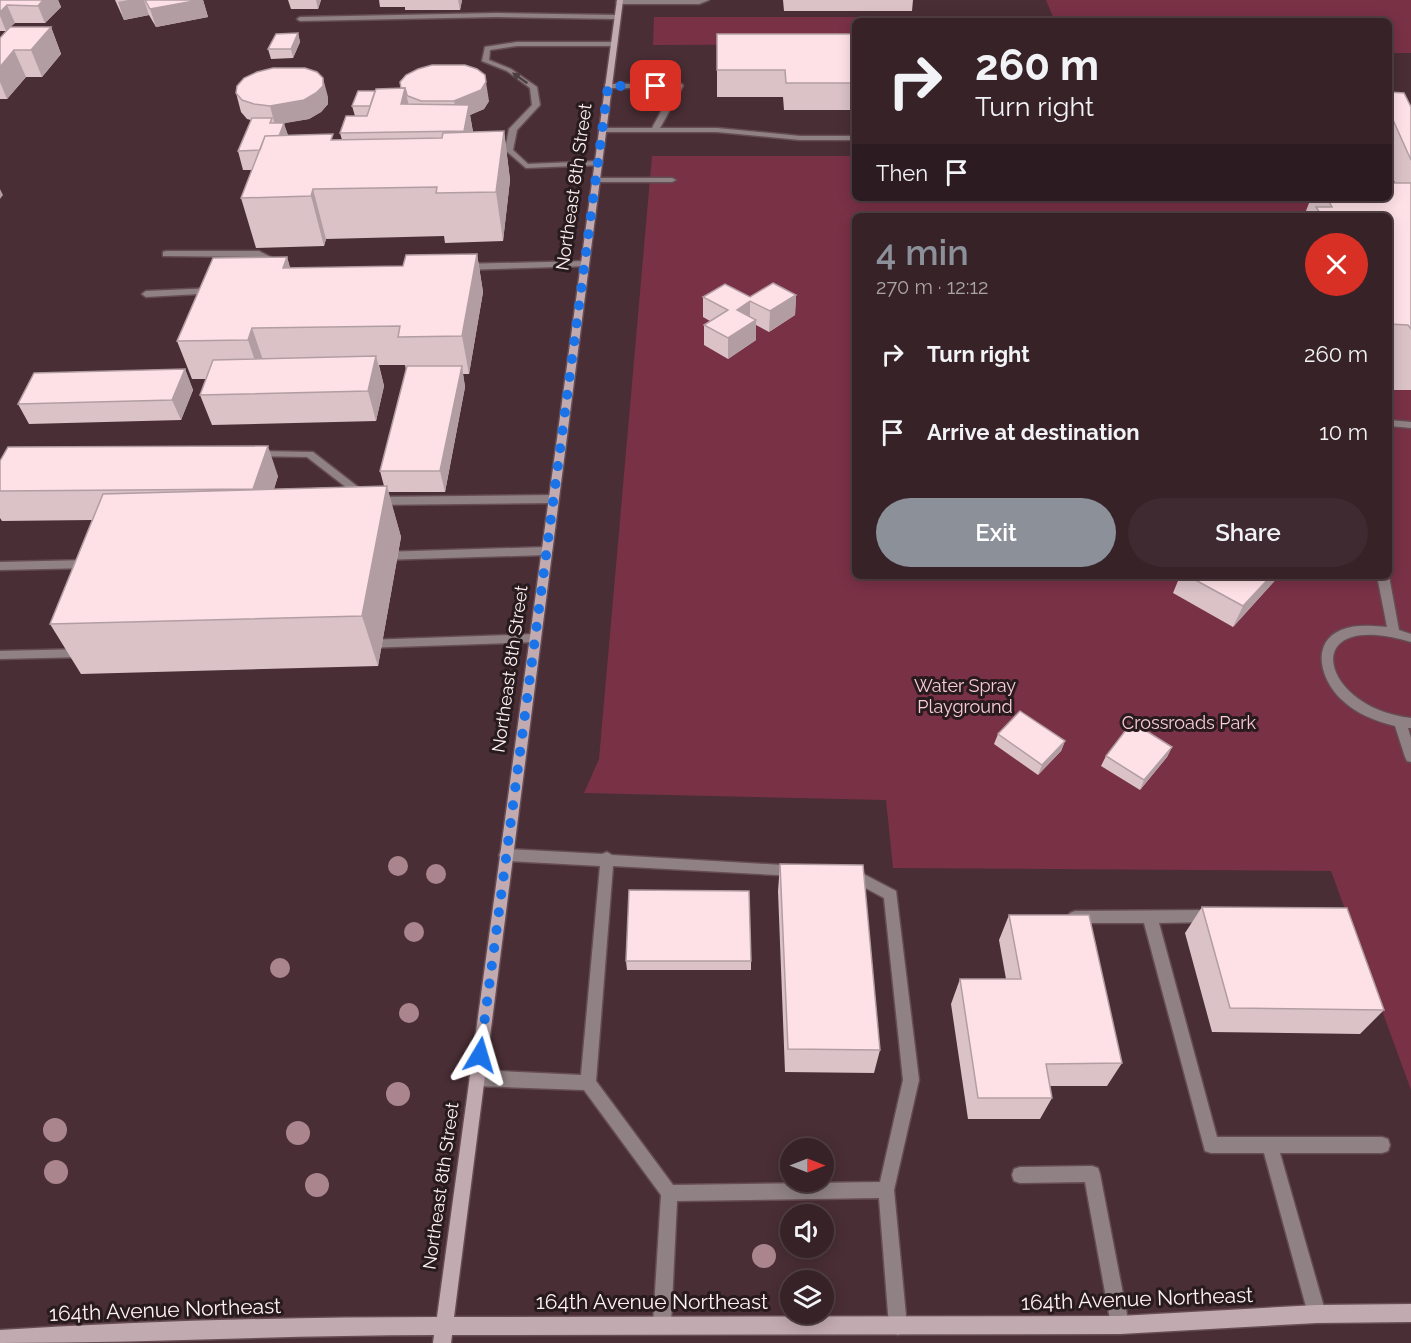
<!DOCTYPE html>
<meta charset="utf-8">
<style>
:root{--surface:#372228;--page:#3e2a30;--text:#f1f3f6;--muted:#aaa4a8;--line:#513f45;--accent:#8c9099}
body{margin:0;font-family:Raleway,sans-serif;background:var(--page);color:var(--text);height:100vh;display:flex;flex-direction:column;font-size:22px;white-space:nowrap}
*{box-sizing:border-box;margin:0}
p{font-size:20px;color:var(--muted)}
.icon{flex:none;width:33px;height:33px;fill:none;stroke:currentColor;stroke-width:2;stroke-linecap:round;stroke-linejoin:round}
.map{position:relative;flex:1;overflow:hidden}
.sheet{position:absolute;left:852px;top:213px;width:540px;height:366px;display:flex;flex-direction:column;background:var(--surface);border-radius:9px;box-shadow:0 3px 15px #0003,0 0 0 2px var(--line)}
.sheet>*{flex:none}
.guide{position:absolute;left:852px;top:18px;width:540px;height:183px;border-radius:9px;box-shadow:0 3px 15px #0003,0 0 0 2px var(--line);background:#372228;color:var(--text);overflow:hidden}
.needle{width:39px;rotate:90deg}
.tools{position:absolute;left:780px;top:1138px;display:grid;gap:12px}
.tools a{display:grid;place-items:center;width:54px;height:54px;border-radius:50%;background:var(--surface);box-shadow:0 3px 15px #0003,0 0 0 2px var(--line);font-size:30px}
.pin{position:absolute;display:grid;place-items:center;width:51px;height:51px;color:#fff;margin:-26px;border-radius:12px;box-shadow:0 3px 9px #0006}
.me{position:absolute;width:66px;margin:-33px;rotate:7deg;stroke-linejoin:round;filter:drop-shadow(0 0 4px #0008)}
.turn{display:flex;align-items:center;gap:21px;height:126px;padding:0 24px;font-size:27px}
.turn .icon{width:78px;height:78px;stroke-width:2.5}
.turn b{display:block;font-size:42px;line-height:51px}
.then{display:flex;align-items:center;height:57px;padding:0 24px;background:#0003;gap:12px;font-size:22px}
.round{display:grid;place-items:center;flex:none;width:63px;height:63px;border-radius:32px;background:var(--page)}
.overview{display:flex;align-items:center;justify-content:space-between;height:102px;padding:0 24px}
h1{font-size:36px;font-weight:600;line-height:45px;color:var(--accent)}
.action{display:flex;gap:12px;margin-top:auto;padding:12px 24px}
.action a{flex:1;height:69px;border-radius:36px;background:var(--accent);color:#fff;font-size:24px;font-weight:600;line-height:69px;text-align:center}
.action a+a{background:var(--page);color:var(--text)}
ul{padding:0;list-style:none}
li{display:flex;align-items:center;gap:18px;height:78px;padding:0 24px}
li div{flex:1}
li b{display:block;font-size:22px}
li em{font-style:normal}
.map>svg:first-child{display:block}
</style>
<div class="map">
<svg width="1411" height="1343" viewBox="0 0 1411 1343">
<rect width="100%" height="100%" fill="#492e35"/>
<path fill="#793146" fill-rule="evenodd" d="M1046 0H1411V53H1389V21H855V44L653 45 654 17H1053Z
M652 156H855V198H1389V171L1396 187 1411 208V1090L1331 871 893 868 886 800 584 793 599 759ZM855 216H1389V576H855Z"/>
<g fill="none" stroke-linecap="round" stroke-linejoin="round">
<defs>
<path id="lane" d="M709 0 699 4H619L616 2 619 0Z
M497 13 617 15 620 17 617 19 497 17 300 21 297 19 300 17Z
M517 42H614L617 44 614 46H517L490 50 489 60 511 69 537 87 540 105 517 130 513 150 528 164 598 161 602 163 601 165 526 168 505 150 509 129 532 105 530 88 507 71 482 61 485 47Z
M605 84H682L683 86 660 128H717L800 136H855V140H800L717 132H599V128H652L674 88H605Z
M593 178H672L676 180 672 182H593Z
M166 251H259L286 265 279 267 258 257 163 256V252Z
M585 261 589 264 588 266 463 270 459 267 463 264Z
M214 288 217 289V293L146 297 142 294 146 291Z
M1389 420 1411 422V428L1389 426Z
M257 451 313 452 371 497 554 495 559 499 554 503 369 505 307 457 253 456V452Z
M547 547 552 551 547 555 382 560 376 556 382 552Z
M89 560 95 564 89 568 0 570V562Z
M1377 576H1389L1399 630 1411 634V642C1296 607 1319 708 1411 718V728H1408L1411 738V762L1407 761 1405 757 1395 726C1375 721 1355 713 1341 699 1321 680 1310 643 1341 630 1356 624 1372 626 1387 627Z
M535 634 541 638 535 642 365 648 359 644 365 640Z
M84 649 90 653 84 657 0 659V651Z
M506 849 602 854 607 852 612 855 800 866 802 870 800 874 795 876 613 866 596 1081 673 1185 880 1182 903 1080 884 898 847 878 845 874 847 870 852 868 896 891 919 1080 894 1190 907 1326 904 1332 898 1335 892 1332 889 1326 879 1198 677 1201 671 1324 668 1330 662 1333 656 1330 653 1324 661 1195 584 1090 477 1086 472 1083 469 1078 472 1073 477 1070 581 1075 600 866 506 861 501 859 499 855 501 851Z
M1211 910 1216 912 1218 916 1216 920 1211 922 1159 923 1217 1137H1382L1388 1139 1390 1145 1388 1151 1382 1153H1280L1326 1314 1323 1320 1317 1323 1311 1320 1308 1314 1264 1153H1211L1205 1151 1144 923H1075L1070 921 1068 917 1070 913 1075 911Z
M1092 1166 1098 1168 1100 1174 1129 1325 1126 1331 1120 1334 1114 1331 1111 1325 1085 1182 1020 1183 1014 1181 1012 1175 1014 1169 1020 1167Z"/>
<path id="secondary" d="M617 0H623L454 1317 1120 1316 1317 1305 1411 1304V1322L1317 1323 1120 1334 452 1335 451 1343H433L434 1335C289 1335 145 1343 0 1343V1330C145 1321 291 1317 437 1317Z"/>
</defs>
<use href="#lane" stroke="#664d53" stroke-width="3"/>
<use href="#secondary" stroke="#664d53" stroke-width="3"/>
<use href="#lane" fill="#908284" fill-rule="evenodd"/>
<use href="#secondary" fill="#c2abb0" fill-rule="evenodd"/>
</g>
<g fill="#aa858d">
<circle cx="398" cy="866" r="10"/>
<circle cx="436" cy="874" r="10"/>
<circle cx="414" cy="932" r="10"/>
<circle cx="280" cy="968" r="10"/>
<circle cx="409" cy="1013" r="10"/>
<circle cx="398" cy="1094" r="12"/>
<circle cx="55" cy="1130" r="12"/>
<circle cx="298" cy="1133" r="12"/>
<circle cx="56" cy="1172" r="12"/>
<circle cx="317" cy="1185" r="12"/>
<circle cx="764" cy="1256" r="12"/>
</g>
<path fill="#dac2c7" d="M0 0H58L61 7 45 23H15L10 27H51L61 54 42 77H26L7 99H0V38L6 31H0Z
M115 0H203L208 17 156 27 149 15 124 20Z
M288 0H321L318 9H291Z
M379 0H462L460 10H405V7H380Z
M783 0H913L912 11H784Z
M298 33 300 42 293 58 271 59 268 49Z
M717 34H855V110H784L783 97H717Z
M358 91 489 101 484 109 470 115 473 132 504 131 510 180 503 241 445 243 444 236 326 239 324 246 256 248 241 198 252 170H243L238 151 251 120 247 119 241 112 236 93 328 97V104L321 112 309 119 283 123 288 135 334 140H342L340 133 355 116 352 106Z
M1389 92 1411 107V390H1390L1389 387V216H1304L1311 198H1389L1395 183 1389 168Z
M477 254 483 292 469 374H463L465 387 445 492H388L401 537 378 666 81 674 50 624 92 520 2 521 0 518V461L278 476 274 489 384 486 380 471 406 370 405 365H379L384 386 376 421 212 425 200 395 206 379H192L177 341 287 257 290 268 403 266Z
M796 295 795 315 769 332 756 325V340L728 359 704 345V325L710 321 703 317V297H750Z
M185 369 193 390 181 420 29 424 18 404Z
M1180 576H1279L1233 627 1173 593Z
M998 734 1065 741 1061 751 1038 775 994 744Z
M1172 747 1167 757 1140 790 1101 766 1106 756Z
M780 864 880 1050 874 1073 785 1072 778 891Z
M1202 907 1384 1010 1360 1034 1212 1032 1185 933Z
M1009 915 1122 1063 1107 1086H1050L1052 1098 1040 1119H968L951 1004 960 979H1006L999 940Z
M626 961H751V970H627Z"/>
<path fill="#b29ea2" d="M43 0H58L61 7 45 23 38 6Z
M128 0H144L149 15 124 20 118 2Z
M199 0H203L208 17 156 27 150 9Z
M316 0H321L318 9Z
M458 0H462L460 10Z
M7 5 15 23 6 31 0 16V12Z
M51 27 61 54 42 77 31 50Z
M298 33 300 42 293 58 291 49Z
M14 50 26 77 7 99 0 82V67Z
M323 78 328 97V104L321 112 309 119 275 125 270 106Z
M486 82 489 101 484 109 470 115 473 132 468 159 464 131 458 120 454 101Z
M405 88 411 116 401 104Z
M284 123 290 142 274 150Z
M504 131 510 180 503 241 496 192Z
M0 189 3 195 0 199Z
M313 189 326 239 324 246 311 196Z
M477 254 483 292 469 374 462 336Z
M287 257 298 295 283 268Z
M796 295 795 315 769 332 770 311Z
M750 301V322L737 310Z
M756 320V340L728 359V338Z
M252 328 265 366 261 379 248 340Z
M376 356 384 386 376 421 368 391Z
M462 366 465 387 445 492 440 471Z
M185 369 193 390 181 420 172 400Z
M268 446 278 476 264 519 253 489Z
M387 486 401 537 378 666 362 616Z
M1271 576H1279L1233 627 1243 606Z
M1065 741 1061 751 1038 775 1042 765Z
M1172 747 1167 757 1140 790 1144 780Z"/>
<path fill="#fee1e7" stroke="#b29ea2" stroke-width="1.5" d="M0 0H43L38 6 7 5 0 12Z
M145 0H199L150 9Z
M10 27H51L31 50H14L0 67V38Z
M298 33 291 49H268L276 34Z
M717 34H855V83H786L785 70H717Z
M432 65H465L477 69 485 75 486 82 481 90 454 101H421L408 96 407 95 405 88H401L400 82 406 75 418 69Z
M273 68H305L317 72 323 78V86L316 93 304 100 270 106 254 104 242 100 236 93 237 86 244 78 257 72Z
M405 88 401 104 469 105 464 131 340 133 346 116H367L376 89Z
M358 91H375L370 106H352Z
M1389 92 1404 93 1411 107V160L1389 111Z
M252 118H272L270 123H284L279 136H265L260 150 238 151Z
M504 131 496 192 436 193 437 187 313 189 311 196 241 198 265 136 333 134 331 140 442 138 443 133Z
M1389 183H1411V329L1408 325 1389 324V216H1322L1316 207H1332L1327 198H1389Z
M477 254 462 336 398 337 400 326 252 328 248 340 177 341 213 258 287 257 283 268 403 266 406 255Z
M773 283 796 295 770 311 750 301 737 310 756 320 728 338 704 325 728 310 703 297 725 284 750 297Z
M376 356 368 391 200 395 213 360Z
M407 366H462L440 471H380Z
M185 369 172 400 18 404 34 373Z
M268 446 253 489 0 491V461L8 447Z
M387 486 362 616 50 624 103 494Z
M1188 576H1271L1243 606Z
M1020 711 1065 741 1042 765 998 734Z
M1132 722 1172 747 1144 780 1106 756Z
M780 864 863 865 880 1050 788 1049Z
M629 890 749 891 751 961H626Z
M1202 907 1347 908 1384 1010 1230 1008Z
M1009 915H1089L1122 1063 1046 1064 1052 1098H978L960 979H1021Z"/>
<defs><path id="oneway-solid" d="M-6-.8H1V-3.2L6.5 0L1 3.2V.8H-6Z" transform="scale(1.5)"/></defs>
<use fill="#4c3f41" href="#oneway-solid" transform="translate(520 78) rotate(-145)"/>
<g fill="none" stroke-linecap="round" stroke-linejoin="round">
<path stroke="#1a73e8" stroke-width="10" stroke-dasharray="0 18" d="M480 1055 608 86H656"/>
</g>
<g text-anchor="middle" stroke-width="6" stroke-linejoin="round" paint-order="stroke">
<g font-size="18" fill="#fff0f3" stroke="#271b1d">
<text transform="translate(574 187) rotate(-82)" y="6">Northeast 8th Street</text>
<text transform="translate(510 669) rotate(-82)" y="6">Northeast 8th Street</text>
<text transform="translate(441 1186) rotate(-82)" y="6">Northeast 8th Street</text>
</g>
<g font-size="18" fill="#faccd5" stroke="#271b1d">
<text x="965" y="692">Water Spray<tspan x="965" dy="21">Playground</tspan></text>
<text x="1189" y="729">Crossroads Park</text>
</g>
<g font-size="21" fill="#fff0f3" stroke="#271b1d">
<text transform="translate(1137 1299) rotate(-2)" y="7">164th Avenue Northeast</text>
<text x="652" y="1309">164th Avenue Northeast</text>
<text transform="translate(165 1310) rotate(-2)" y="7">164th Avenue Northeast</text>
</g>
</g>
</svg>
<div class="tools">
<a><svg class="needle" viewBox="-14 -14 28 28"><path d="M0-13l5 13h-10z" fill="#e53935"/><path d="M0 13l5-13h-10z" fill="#aaa4a8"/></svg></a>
<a><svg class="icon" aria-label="sound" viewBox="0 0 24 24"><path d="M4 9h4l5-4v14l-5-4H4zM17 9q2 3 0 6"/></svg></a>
<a><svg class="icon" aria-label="layers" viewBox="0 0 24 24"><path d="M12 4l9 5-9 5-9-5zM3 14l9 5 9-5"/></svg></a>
</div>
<div class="pin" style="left:656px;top:86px;background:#d93025"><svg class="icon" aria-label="arrive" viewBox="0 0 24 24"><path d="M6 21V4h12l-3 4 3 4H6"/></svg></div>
<svg class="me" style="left:480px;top:1055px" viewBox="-20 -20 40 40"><path d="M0-17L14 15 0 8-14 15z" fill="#1a73e8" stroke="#fff" stroke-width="4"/></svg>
<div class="guide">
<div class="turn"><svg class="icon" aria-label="right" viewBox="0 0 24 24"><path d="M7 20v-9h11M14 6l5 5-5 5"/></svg><div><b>260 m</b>Turn right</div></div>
<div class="then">Then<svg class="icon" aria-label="arrive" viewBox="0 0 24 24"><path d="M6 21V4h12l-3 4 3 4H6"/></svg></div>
</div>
<section class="sheet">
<div class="overview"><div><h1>4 min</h1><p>270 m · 12:12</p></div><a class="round" style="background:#d93025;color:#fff"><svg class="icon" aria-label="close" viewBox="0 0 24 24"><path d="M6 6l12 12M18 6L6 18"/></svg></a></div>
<ul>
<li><svg class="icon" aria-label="right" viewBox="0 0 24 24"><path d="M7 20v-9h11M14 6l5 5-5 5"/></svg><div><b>Turn right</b></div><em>260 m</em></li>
<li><svg class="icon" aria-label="arrive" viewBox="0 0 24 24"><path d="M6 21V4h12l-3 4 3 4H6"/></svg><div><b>Arrive at destination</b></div><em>10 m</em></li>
</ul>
<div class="action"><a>Exit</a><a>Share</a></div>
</section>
</div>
